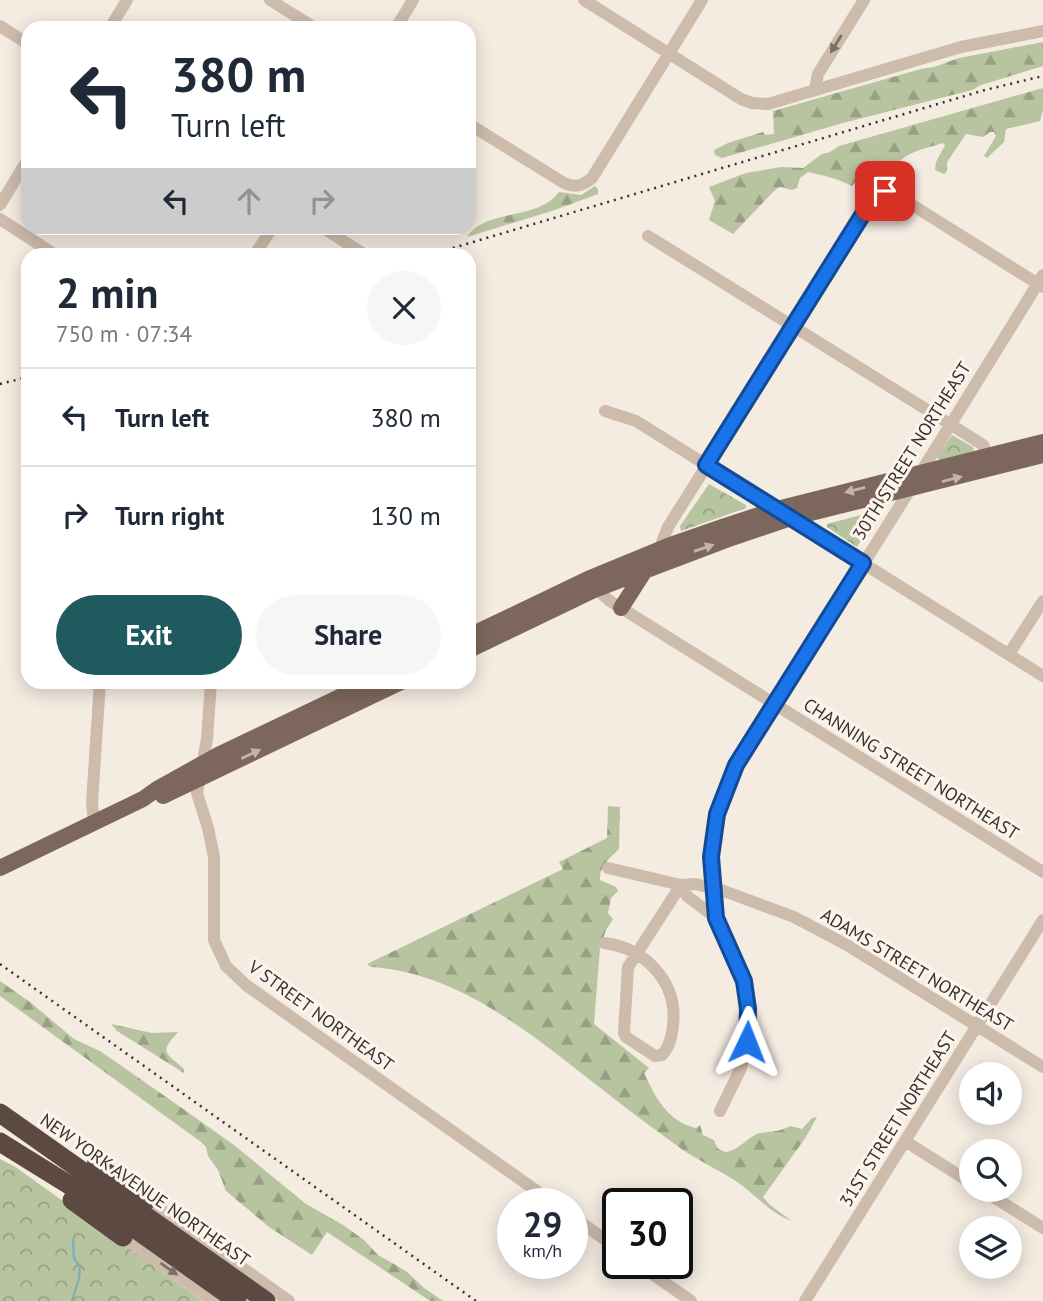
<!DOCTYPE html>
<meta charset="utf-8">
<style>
:root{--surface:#fff;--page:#f6f6f7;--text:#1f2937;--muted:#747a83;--line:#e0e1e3;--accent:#1f5a5e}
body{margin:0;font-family:"PT Sans",sans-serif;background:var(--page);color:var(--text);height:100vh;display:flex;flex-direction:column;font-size:26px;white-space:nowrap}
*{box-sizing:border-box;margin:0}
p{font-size:23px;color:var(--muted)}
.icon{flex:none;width:38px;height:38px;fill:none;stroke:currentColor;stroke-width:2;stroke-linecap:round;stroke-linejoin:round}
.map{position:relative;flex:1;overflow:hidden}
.details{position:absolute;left:21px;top:248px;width:455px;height:441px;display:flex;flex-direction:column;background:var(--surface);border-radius:21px;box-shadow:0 4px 18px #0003}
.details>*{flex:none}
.top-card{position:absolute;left:21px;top:21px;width:455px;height:214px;border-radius:21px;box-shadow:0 4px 18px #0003;background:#fff;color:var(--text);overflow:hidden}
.fabs{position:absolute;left:959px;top:1062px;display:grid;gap:14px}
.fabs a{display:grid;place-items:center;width:63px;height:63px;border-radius:50%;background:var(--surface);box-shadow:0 4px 18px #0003;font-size:35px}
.speed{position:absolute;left:497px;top:1188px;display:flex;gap:14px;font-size:35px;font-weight:700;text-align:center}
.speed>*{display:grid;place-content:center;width:91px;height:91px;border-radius:50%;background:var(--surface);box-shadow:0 4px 18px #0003;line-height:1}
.speed small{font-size:18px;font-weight:400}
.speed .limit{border:4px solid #111;border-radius:10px;background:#fff;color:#111}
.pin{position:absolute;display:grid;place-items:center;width:60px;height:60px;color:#fff;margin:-30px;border-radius:14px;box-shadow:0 4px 10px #0006}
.me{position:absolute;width:77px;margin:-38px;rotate:2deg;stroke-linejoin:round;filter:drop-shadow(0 0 5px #0008)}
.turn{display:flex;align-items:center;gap:24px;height:147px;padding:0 35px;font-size:32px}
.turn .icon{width:91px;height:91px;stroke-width:2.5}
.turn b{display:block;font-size:49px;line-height:60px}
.lanes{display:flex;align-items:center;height:66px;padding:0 35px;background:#0003;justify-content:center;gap:35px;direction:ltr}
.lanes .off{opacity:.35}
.round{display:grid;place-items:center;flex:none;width:74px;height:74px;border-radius:37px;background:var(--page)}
.head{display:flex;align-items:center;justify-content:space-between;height:119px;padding:0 35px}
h1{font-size:42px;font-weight:700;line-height:52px}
.button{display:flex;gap:14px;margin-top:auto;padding:14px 35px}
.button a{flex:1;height:80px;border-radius:42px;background:var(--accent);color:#fff;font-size:28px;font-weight:700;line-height:80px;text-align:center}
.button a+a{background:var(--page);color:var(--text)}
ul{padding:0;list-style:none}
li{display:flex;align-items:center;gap:21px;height:98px;padding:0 35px;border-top:2px solid var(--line)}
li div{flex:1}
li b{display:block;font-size:26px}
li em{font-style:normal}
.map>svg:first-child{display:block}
</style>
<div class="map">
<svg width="1043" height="1301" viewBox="0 0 1043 1301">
<defs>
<pattern id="forest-firs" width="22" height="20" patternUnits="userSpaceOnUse" patternTransform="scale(1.75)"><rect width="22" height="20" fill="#b8c4a0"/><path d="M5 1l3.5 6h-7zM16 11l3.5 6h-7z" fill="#97a083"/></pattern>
<pattern id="park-crowns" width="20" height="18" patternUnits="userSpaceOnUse" patternTransform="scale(1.75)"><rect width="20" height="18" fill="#b8c4a0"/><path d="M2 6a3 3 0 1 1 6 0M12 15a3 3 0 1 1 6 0" fill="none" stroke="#97a083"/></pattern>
</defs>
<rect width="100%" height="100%" fill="#f4ebe1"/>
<path fill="url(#forest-firs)" d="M1043 42V66L981 85 972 90 843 123 722 158 715 155 714 150 728 143 763 132 765 135 774 134 773 111 921 69 934 67 959 58Z
M1043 88V110L1040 121 1006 129 1004 142 987 158 984 156 996 136 994 132H990L983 137 966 134 947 162V171L944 174 935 170 936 162 945 145 943 143C925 149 906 151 895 167L904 180 901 187 885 180 880 181 873 175 866 181H856L852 186C836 178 825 176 808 172L800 178 797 188 792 190 780 187 775 190 733 234 709 220 715 201 709 187 746 173 781 167 803 168 822 154 830 152 839 146Z
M595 186 598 189V194L555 210 467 237C486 208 538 221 559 192L581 195Z
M608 806 620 807 619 849C610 858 599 866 600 880L616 887 618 891 611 898 608 913 613 919 606 930 600 948 594 1024 649 1068 644 1073C656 1098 667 1121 696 1128L700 1125 703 1135 714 1140 717 1148 725 1152C740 1151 748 1135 761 1133 773 1131 779 1132 790 1126L802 1129 812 1118 817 1117 806 1137 763 1197 770 1205 792 1221C771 1214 758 1197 740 1184 720 1170 696 1160 676 1145 655 1129 633 1114 612 1097 541 1043 465 973 371 967L367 964 563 869 559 862 607 838Z
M0 981 30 1002 74 1039 100 1051 169 1099 234 1145 306 1204 343 1225 364 1240 378 1255 406 1271 424 1288 443 1301H430L327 1232 312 1255 269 1227 226 1191 218 1170 208 1156 206 1147 201 1142 0 996Z
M111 1024 152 1033 178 1032C159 1053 165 1052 184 1069V1073L117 1031Z"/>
<path fill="url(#park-crowns)" d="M952 435 973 447 974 451 940 461 937 457Z
M709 484 746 505V508L681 531 680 526Z
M876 511 880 512 857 547 827 527V524Z
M0 1159 14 1166 203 1301H0Z"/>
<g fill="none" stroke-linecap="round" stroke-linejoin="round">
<path stroke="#7fb0b2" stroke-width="2.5" d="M72 1301 79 1278 80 1267 74 1258 73 1240"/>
<path stroke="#cdbbac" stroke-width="12" d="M270 0 315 28
M584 0 741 99 752 103 768 104 961 47 1043 31
M0 26 28 44
M110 28 127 0
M396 28 413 0
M815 89 818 74 864 0
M469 124 564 183C575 188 582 186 592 178L702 0
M0 205 28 159
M0 219 57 256
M323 228 367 256
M648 236 961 431 983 445 988 456
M254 256 272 228
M605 411 636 421 1043 676
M662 555 661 545 668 527 878 193H893L1043 287
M591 585 610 601 1043 872
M1009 654 1043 601
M211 682 207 739 197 793 208 828 214 857V940L226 966 246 985 555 1204
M94 823 92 803 100 682
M608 868 681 885 695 884 724 891 794 917 847 945 1043 1067
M681 885 687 896 716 918
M604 943C646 948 678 983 673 1025 672 1036 670 1047 662 1055L655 1056 626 1037 624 1033 628 967 681 885
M720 1111 741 1068 749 1027 747 999 743 978 716 918V905L711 873 712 843 718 811 739 760C842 599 943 438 1043 275
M905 1141 971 1183
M982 1190 1043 1228
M147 1200 289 1301
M572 1216 618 1249
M123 1237 214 1301
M638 1264 691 1301
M805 1301 1043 920"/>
<path stroke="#7d675c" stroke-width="16" d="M621 608 646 569
M469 636 588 579 673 544 722 527 777 509 1043 442
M469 650 594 590 726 540 791 518 1043 455
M163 796 401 682
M0 868 143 799 157 789 218 755 371 682"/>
<path stroke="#5c4a42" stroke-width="19" d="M0 1113 266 1301
M0 1142 103 1206 237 1301
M96 1165 147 1200
M72 1200 123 1237"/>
<path stroke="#3b302b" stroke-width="2.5" stroke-dasharray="2 5" stroke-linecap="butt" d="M426 256 985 90 1043 76
M0 384 28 377
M0 964 476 1301"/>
</g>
<defs><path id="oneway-solid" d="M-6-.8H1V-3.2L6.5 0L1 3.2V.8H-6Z" transform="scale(1.75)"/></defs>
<g fill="#7d6f65">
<use href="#oneway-solid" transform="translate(836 44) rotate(122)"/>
<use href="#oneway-solid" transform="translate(169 1269) rotate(35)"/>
</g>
<g fill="#c2b5ac">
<use href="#oneway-solid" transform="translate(952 479) rotate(-14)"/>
<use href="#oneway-solid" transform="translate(855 490) rotate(166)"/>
<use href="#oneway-solid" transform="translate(704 548) rotate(-19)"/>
<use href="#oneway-solid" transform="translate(251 754) rotate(-25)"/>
</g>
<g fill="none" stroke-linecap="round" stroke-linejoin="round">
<defs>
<path id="route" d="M747 1042 748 1009 744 981 716 918 711 857 717 814 736 765 863 563 706 465 873 198 878 193 885 191"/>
</defs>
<use href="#route" stroke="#114b97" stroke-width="18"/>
<use href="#route" stroke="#1a73e8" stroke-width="12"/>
</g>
<g text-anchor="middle" stroke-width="6" stroke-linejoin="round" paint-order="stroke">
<g font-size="18" fill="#3b302b" stroke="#fbf5ee">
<text transform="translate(912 451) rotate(-58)" y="6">30TH STREET NORTHEAST</text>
<text transform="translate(911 769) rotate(32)" y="6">CHANNING STREET NORTHEAST</text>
<text transform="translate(917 970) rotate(31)" y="6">ADAMS STREET NORTHEAST</text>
<text transform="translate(321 1016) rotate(36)" y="6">V STREET NORTHEAST</text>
<text transform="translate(898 1119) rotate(-58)" y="6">31ST STREET NORTHEAST</text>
<text transform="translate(145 1190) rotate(35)" y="6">NEW YORK AVENUE NORTHEAST</text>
</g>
</g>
</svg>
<div class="fabs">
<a><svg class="icon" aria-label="sound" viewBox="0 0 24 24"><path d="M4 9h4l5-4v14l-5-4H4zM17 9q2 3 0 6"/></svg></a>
<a><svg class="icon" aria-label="search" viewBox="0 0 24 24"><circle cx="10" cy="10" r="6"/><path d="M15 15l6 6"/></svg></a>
<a><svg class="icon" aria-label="layers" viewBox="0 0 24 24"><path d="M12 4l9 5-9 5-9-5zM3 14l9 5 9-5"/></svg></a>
</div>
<div class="speed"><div>29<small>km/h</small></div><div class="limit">30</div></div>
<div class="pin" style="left:885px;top:191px;background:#d93025"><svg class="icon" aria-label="arrive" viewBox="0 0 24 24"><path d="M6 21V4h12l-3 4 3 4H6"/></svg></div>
<svg class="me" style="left:747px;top:1042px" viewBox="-20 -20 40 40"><path d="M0-17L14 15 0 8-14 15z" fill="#1a73e8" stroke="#fff" stroke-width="4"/></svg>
<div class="top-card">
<div class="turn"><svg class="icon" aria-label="left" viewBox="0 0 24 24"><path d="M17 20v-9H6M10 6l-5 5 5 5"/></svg><div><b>380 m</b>Turn left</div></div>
<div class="lanes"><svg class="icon" aria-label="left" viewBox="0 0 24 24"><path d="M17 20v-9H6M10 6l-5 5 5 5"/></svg><svg class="icon off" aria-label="ahead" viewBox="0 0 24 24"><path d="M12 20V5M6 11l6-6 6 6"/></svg><svg class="icon off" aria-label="right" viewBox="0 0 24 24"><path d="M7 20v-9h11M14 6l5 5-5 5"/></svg></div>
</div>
<section class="details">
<div class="head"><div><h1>2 min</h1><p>750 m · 07:34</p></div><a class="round"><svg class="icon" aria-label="close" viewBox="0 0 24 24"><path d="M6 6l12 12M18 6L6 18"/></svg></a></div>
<ul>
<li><svg class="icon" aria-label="left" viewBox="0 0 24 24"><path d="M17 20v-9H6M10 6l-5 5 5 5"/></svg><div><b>Turn left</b></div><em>380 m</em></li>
<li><svg class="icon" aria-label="right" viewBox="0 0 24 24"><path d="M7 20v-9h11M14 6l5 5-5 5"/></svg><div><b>Turn right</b></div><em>130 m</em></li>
</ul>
<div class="button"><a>Exit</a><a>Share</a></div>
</section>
</div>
